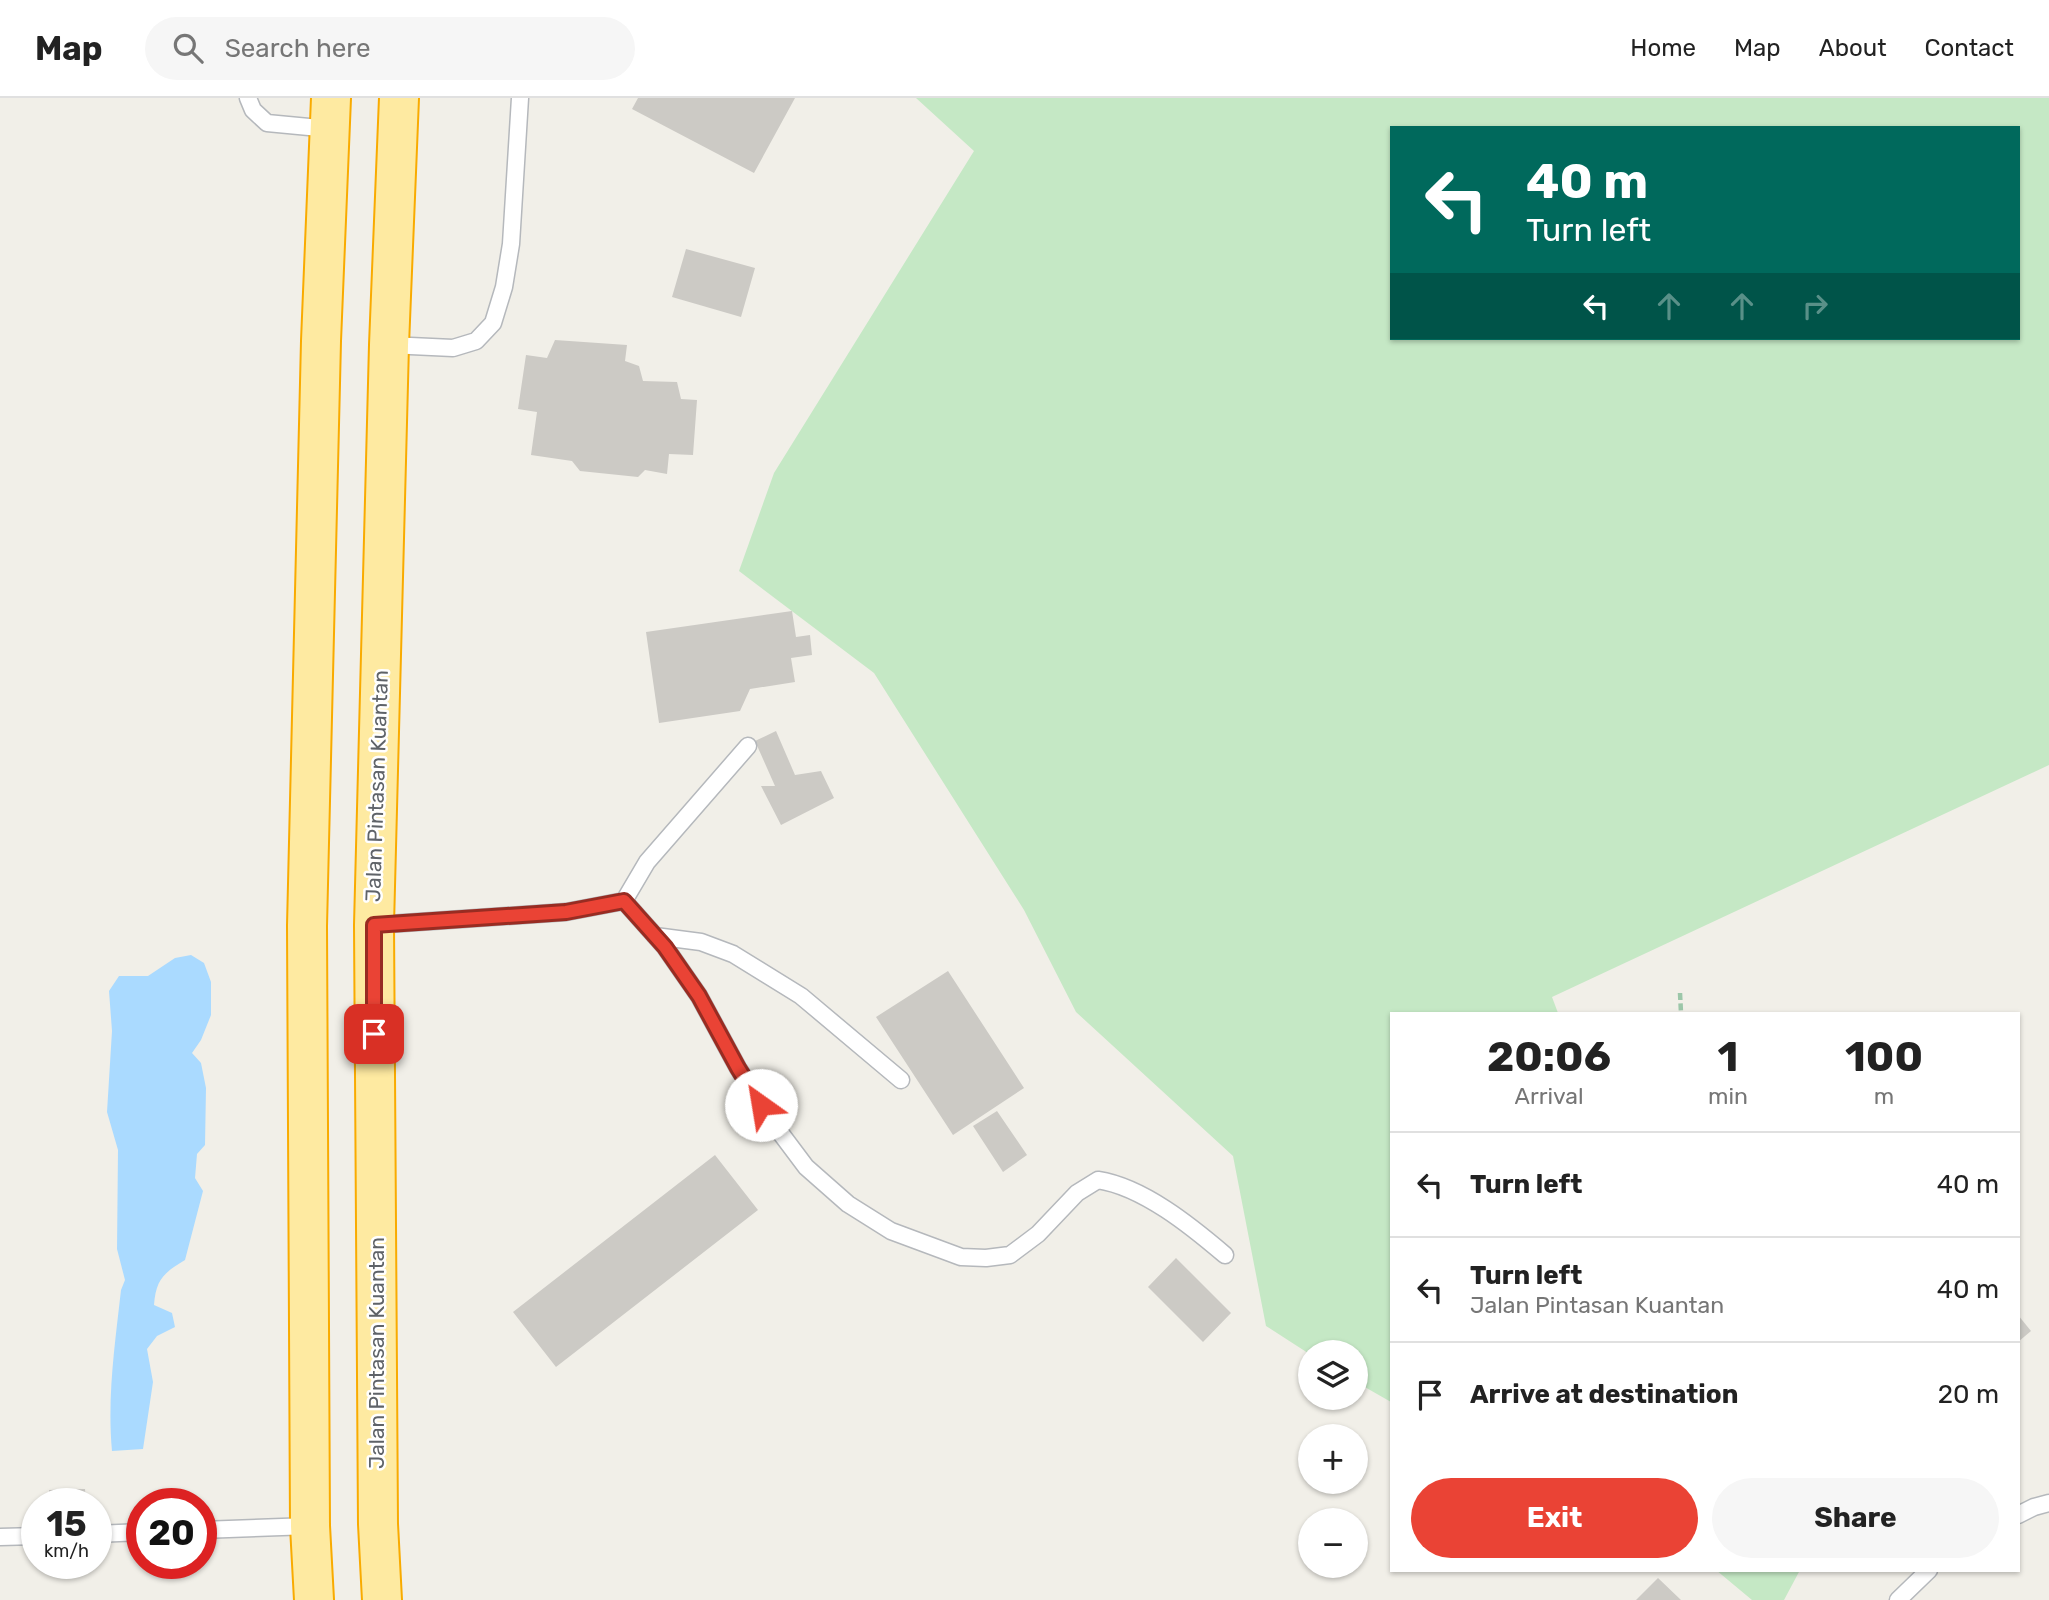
<!DOCTYPE html>
<meta charset="utf-8">
<style>
:root{--surface:#fff;--page:#f6f6f6;--text:#222;--muted:#767676;--line:#e0e0e0;--accent:#ea4335}
body{margin:0;font-family:Rubik,sans-serif;background:var(--page);color:var(--text);height:100vh;display:flex;flex-direction:column;font-size:26px;white-space:nowrap}
*{box-sizing:border-box;margin:0}
p{font-size:23px;color:var(--muted)}
.icon{flex:none;width:38px;height:38px;fill:none;stroke:currentColor;stroke-width:2;stroke-linecap:round;stroke-linejoin:round}
.map{position:relative;flex:1;overflow:hidden}
.side{position:absolute;left:1390px;top:914px;width:630px;height:560px;display:flex;flex-direction:column;background:var(--surface);border-radius:0px;box-shadow:0 2px 5px #0004}
.side>*{flex:none}
.top-card{position:absolute;left:1390px;top:28px;width:630px;height:214px;border-radius:0px;box-shadow:0 2px 5px #0004;background:#00695c;color:#fff;overflow:hidden}
.buttons{position:absolute;left:1298px;top:1242px;display:grid;gap:14px}
.buttons a{display:grid;place-items:center;width:70px;height:70px;border-radius:50%;background:var(--surface);box-shadow:0 2px 5px #0004;font-size:35px}
.speed{position:absolute;left:21px;top:1390px;display:flex;gap:14px;font-size:35px;font-weight:700;text-align:center}
.speed>*{display:grid;place-content:center;width:91px;height:91px;border-radius:50%;background:var(--surface);box-shadow:0 2px 5px #0004;line-height:1}
.speed small{font-size:18px;font-weight:400}
.speed .limit{border:10px solid #d22;background:#fff;color:#111}
.pin{position:absolute;display:grid;place-items:center;width:60px;height:60px;color:#fff;margin:-30px;border-radius:14px;box-shadow:0 4px 10px #0006}
.me{position:absolute;width:77px;margin:-38px;rotate:328deg;stroke-linejoin:round;filter:drop-shadow(0 0 5px #0008)}
.turn{display:flex;align-items:center;gap:24px;height:147px;padding:0 21px;font-size:32px}
.turn .icon{width:91px;height:91px;stroke-width:2.5}
.turn b{display:block;font-size:49px;line-height:60px}
.lanes{display:flex;align-items:center;height:66px;padding:0 21px;background:#0003;justify-content:center;gap:35px;direction:ltr}
.lanes .off{opacity:.35}
.eta{display:flex;justify-content:space-evenly;align-items:center;height:119px;text-align:center}
.eta b{font-size:42px;font-weight:700;line-height:49px}
.primary-button{display:flex;gap:14px;margin-top:auto;padding:14px 21px}
.primary-button a{flex:1;height:80px;border-radius:42px;background:var(--accent);color:#fff;font-size:28px;font-weight:700;line-height:80px;text-align:center}
.primary-button a+a{background:var(--page);color:var(--text)}
ul{padding:0;list-style:none}
li{display:flex;align-items:center;gap:21px;height:105px;padding:0 21px;border-top:2px solid var(--line)}
li div{flex:1}
li b{display:block;font-size:26px}
li em{font-style:normal}
header{display:flex;align-items:center;gap:42px;box-sizing:border-box;height:98px;padding:0 35px;background:var(--surface);border-bottom:2px solid var(--line)}
header strong{font-size:33px}
nav{display:flex;gap:38px;margin-inline-start:auto;font-size:24px}
.search{width:490px;height:63px;background:var(--page);display:flex;align-items:center;gap:18px;box-sizing:border-box;padding:0 24px;border-radius:38px;color:var(--muted);font-size:26px}
.map>svg:first-child{display:block}
</style>
<header>
<strong>Map</strong>
<div class="search"><svg class="icon" aria-label="search" viewBox="0 0 24 24"><circle cx="10" cy="10" r="6"/><path d="M15 15l6 6"/></svg>Search here</div>
<nav><a>Home</a><a>Map</a><a>About</a><a>Contact</a></nav>
</header>
<div class="map">
<svg width="2049" height="1502" viewBox="0 0 2049 1502">
<rect width="100%" height="100%" fill="#f1efe8"/>
<path fill="#c5e8c5" fill-rule="evenodd" d="M916 0H2049V667L1552 899 1558 915H1391V1304L1356 1284V1255H1311V1257L1266 1228 1233 1058 1076 914 1024 812 874 575 739 473 774 375 974 53ZM1391 30H2018V240H1391Z
M1716 1472H1800L1784 1502H1752Z"/>
<path fill="#aadaff" d="M191 857 204 865 211 884V917L201 942 192 955 201 965 206 990 205 1047 197 1056 195 1080 203 1093 185 1162C163 1175 156 1182 154 1207L172 1215 175 1229 157 1238 147 1251 153 1284 143 1351 112 1353C107 1299 115 1246 121 1192L125 1182 117 1151 118 1052 107 1014 112 933 109 893 119 878H148L175 860Z"/>
<path fill="#cccac5" d="M638 0H795L754 75 632 11Z
M686 151 755 170 741 219 672 199Z
M555 242 627 247 625 263 639 268 643 283 677 284 681 301 697 302 693 357 669 356 667 376 645 372 638 379 580 373 572 363 531 357 537 314 518 311 526 257 547 260Z
M792 513 796 539 810 537 812 557 791 560 795 584 750 591 740 613 659 625 646 534Z
M776 633 795 677 821 673 834 700 781 727 761 688H775L755 643Z
M948 873 1024 990 953 1037 876 919Z
M997 1013 1027 1057 1003 1074 973 1028Z
M715 1057 758 1112 556 1269 513 1214Z
M1176 1160 1231 1215 1203 1244 1148 1189Z
M2018 1217 2031 1233 2018 1244Z
M85 1391 86 1405H49V1392Z
M1658 1480 1681 1502H1636Z"/>
<g fill="none" stroke-linecap="round" stroke-linejoin="round">
<defs>
<path id="service" d="M248 0 253 12 267 25 330 31
M389 247 453 250 476 243 493 225 504 189 511 146 520 0
M624 803 665 849 699 898 738 970 773 1025 806 1069 848 1106 891 1133 961 1159 986 1160 1010 1157 1038 1136 1077 1095 1098 1082C1143 1089 1191 1128 1225 1157
M374 827 566 814 624 803 647 764 748 648
M655 838 701 844 733 856 801 898 901 982
M2018 1417 2034 1409 2049 1405
M201 1432 310 1428
M96 1436 142 1434
M0 1439 37 1438
M1898 1502 1929 1472"/>
<path id="trunk" d="M314 1502 310 1428 307 828 321 243 331 0
M382 1502 378 1426 374 827 389 247 399 0"/>
</defs>
<use href="#service" stroke="#b5b8bc" stroke-width="19"/>
<use href="#trunk" stroke="#f9ab00" stroke-width="42"/>
<path stroke="#9cc7a9" stroke-width="4.5" stroke-dasharray="7 3.5" stroke-linecap="butt" d="M1680 895 1681 915"/>
<use href="#service" stroke="#fff" stroke-width="16"/>
<use href="#trunk" stroke="#feeaa1" stroke-width="38"/>
</g>
<g fill="none" stroke-linecap="round" stroke-linejoin="round">
<defs>
<path id="route" d="M374 936V827L566 814 624 803 665 849 699 898 738 970 761 1007"/>
</defs>
<use href="#route" stroke="#982c22" stroke-width="18"/>
<use href="#route" stroke="#ea4335" stroke-width="12"/>
</g>
<g text-anchor="middle" stroke-width="5" stroke-linejoin="round" paint-order="stroke">
<g font-size="21" fill="#5f6368" stroke="#fff">
<text transform="translate(377 688) rotate(-88)" y="7">Jalan Pintasan Kuantan</text>
<text transform="translate(377 1255) rotate(-90)" y="7">Jalan Pintasan Kuantan</text>
</g>
</g>
</svg>
<div class="buttons">
<a><svg class="icon" aria-label="layers" viewBox="0 0 24 24"><path d="M12 4l9 5-9 5-9-5zM3 14l9 5 9-5"/></svg></a>
<a>+</a>
<a>−</a>
</div>
<div class="speed"><div>15<small>km/h</small></div><div class="limit">20</div></div>
<div class="pin" style="left:374px;top:936px;background:#d93025"><svg class="icon" aria-label="arrive" viewBox="0 0 24 24"><path d="M6 21V4h12l-3 4 3 4H6"/></svg></div>
<svg class="me" style="left:761px;top:1007px" viewBox="-20 -20 40 40"><circle r="19" fill="#fff"/><path d="M0-13L10 11 0 6-10 11z" fill="#ea4335"/></svg>
<div class="top-card">
<div class="turn"><svg class="icon" aria-label="left" viewBox="0 0 24 24"><path d="M17 20v-9H6M10 6l-5 5 5 5"/></svg><div><b>40 m</b>Turn left</div></div>
<div class="lanes"><svg class="icon" aria-label="left" viewBox="0 0 24 24"><path d="M17 20v-9H6M10 6l-5 5 5 5"/></svg><svg class="icon off" aria-label="ahead" viewBox="0 0 24 24"><path d="M12 20V5M6 11l6-6 6 6"/></svg><svg class="icon off" aria-label="ahead" viewBox="0 0 24 24"><path d="M12 20V5M6 11l6-6 6 6"/></svg><svg class="icon off" aria-label="right" viewBox="0 0 24 24"><path d="M7 20v-9h11M14 6l5 5-5 5"/></svg></div>
</div>
<section class="side">
<div class="eta">
<div><b>20:06</b><p>Arrival</p></div>
<div><b>1</b><p>min</p></div>
<div><b>100</b><p>m</p></div>
</div>
<ul>
<li><svg class="icon" aria-label="left" viewBox="0 0 24 24"><path d="M17 20v-9H6M10 6l-5 5 5 5"/></svg><div><b>Turn left</b></div><em>40 m</em></li>
<li><svg class="icon" aria-label="left" viewBox="0 0 24 24"><path d="M17 20v-9H6M10 6l-5 5 5 5"/></svg><div><b>Turn left</b><p>Jalan Pintasan Kuantan</p></div><em>40 m</em></li>
<li><svg class="icon" aria-label="arrive" viewBox="0 0 24 24"><path d="M6 21V4h12l-3 4 3 4H6"/></svg><div><b>Arrive at destination</b></div><em>20 m</em></li>
</ul>
<div class="primary-button"><a>Exit</a><a>Share</a></div>
</section>
</div>
